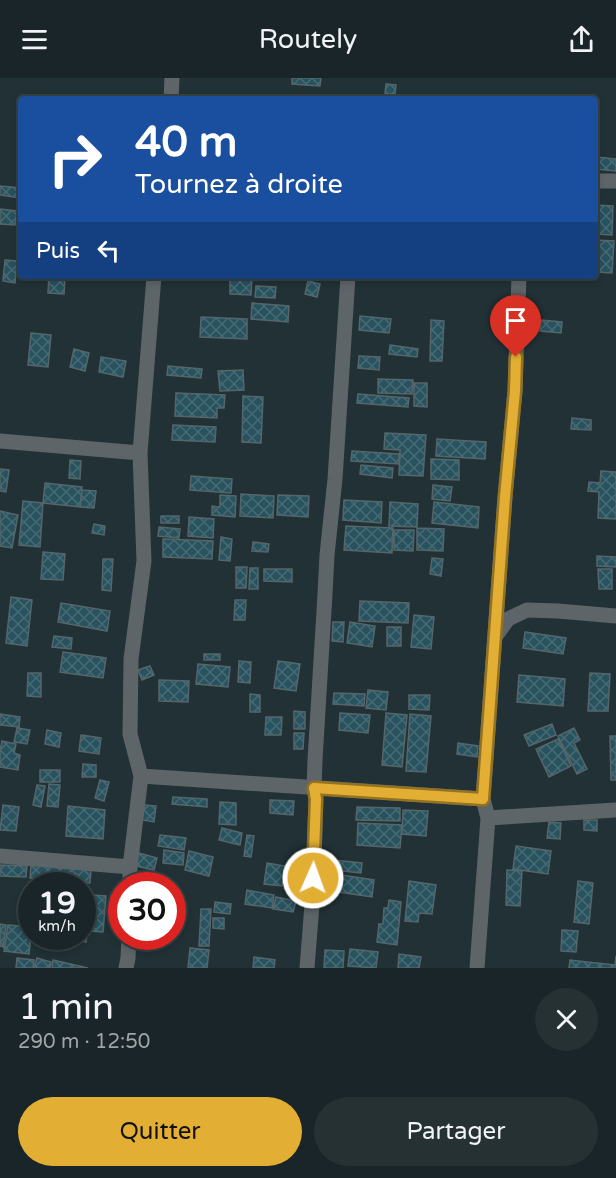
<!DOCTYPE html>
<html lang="fr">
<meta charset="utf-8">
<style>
:root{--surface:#192528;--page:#263134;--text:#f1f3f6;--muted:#9fa5a8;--line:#374245;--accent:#e2af34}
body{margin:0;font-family:"Varela Round",sans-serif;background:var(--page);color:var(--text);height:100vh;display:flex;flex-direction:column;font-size:22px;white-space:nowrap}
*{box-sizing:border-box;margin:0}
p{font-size:20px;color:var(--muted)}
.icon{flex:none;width:33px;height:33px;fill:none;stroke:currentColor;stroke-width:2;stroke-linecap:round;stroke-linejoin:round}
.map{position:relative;height:890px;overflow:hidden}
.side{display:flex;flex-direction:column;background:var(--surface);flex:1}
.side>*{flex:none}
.top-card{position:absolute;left:18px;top:18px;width:580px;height:183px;border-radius:6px;box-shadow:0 3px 9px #0003,0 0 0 2px var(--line);background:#1a4fa0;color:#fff;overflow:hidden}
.speed{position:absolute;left:18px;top:794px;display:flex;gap:12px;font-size:30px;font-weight:700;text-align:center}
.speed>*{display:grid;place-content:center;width:78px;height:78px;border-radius:50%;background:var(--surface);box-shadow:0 3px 9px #0003,0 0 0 2px var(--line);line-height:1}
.speed small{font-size:15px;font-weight:400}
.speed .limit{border:9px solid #d22;background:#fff;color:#111}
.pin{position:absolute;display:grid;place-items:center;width:51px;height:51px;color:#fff;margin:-62px -26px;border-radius:50% 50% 50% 0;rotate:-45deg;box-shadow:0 0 6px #0007}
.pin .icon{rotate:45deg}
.me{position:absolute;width:66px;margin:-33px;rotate:2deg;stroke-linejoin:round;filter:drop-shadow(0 0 4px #0008)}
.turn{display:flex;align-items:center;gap:21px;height:126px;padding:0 18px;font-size:27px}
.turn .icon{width:78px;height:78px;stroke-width:2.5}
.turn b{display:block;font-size:42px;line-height:51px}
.then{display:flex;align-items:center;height:57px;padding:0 18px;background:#0003;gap:12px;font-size:22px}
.round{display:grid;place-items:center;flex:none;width:63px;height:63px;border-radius:32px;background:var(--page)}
.summary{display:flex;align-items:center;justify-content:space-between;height:102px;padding:0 18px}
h1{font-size:36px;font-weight:600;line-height:45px}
.action{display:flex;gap:12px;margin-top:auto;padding:12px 18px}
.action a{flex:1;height:69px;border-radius:36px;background:var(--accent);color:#111;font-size:24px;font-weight:600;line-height:69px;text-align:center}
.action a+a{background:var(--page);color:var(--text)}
header{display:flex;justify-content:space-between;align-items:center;height:78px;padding:0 18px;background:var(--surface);font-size:27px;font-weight:600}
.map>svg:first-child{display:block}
</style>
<header><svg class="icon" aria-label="menu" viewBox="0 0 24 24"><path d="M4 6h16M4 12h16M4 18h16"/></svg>Routely<svg class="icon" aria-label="share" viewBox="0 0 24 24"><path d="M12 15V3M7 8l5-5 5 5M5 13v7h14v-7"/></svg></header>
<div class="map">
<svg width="616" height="890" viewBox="0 0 616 890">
<defs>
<pattern id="building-cross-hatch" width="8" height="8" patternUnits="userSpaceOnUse" patternTransform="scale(1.5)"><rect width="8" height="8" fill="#27525e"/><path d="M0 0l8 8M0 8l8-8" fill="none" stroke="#466b75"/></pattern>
</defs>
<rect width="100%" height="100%" fill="#213135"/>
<path fill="url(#building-cross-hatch)" stroke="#55666b" stroke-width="1.5" d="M292 0H321L320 8 292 6Z
M386 6 396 7 395 16H385Z
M596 79 616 81V93L596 91Z
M0 108 21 110 20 120 0 117Z
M596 127 613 128 612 157 596 156Z
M0 131 17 133 15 147 0 146Z
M596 162 614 163 612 195 596 194Z
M5 182 17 183 15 205 3 203Z
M49 198H65L64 216 48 215Z
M230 198H252L251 217 230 216Z
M308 203 320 206 317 219 305 216Z
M256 208 276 209 275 220 255 219Z
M252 225 289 228 288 244 251 241Z
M360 238 391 241 389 255 359 252Z
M201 239 247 241V261L200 259Z
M431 242 444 243 442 283H430Z
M541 242 562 244 561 255 540 253Z
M31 255 51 257 48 289 28 287Z
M390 267 418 271 417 279 389 276Z
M74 271 89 275 85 293 70 289Z
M359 278 380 279 379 292 358 290Z
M101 279 126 283 123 299 99 294Z
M168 288 202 291 201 300 167 297Z
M243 292 244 312 220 313 218 293Z
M378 301 413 302 412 316 378 315Z
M414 305H427V329L414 328Z
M176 315 225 317 224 330H217V340L175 338Z
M358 316 409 320 408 329 357 325Z
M243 318 263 319 261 365 242 364Z
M572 340 591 342V352L571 351Z
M173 347 216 349 215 364 172 362Z
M385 355 426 357 423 398 399 397 400 372 384 371Z
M437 361 486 364 485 381 436 378Z
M352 373 399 376V386L351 383Z
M431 381 459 382V402L431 401Z
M70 382 81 383 80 401 69 400Z
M361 387 393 390 392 400 360 396Z
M0 391 9 392 6 414 0 413Z
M601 393 616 394V441L598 440 599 414 588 413 589 404 600 405Z
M191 398 232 401 231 415 190 412Z
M45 405 82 409 80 429 43 425Z
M433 407 452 409 450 423 432 421Z
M82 412 96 413 94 430 80 429Z
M241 416 274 418 273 440 240 438Z
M220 417 236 418 235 439 212 437V428L220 429Z
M278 417 309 418 308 439 277 437Z
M344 422 382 424 381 445 343 442Z
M23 423 43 425 40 469 19 467Z
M390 424 418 426 417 449 389 448Z
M434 424 479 429 478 450 432 445Z
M0 433 18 437 12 470 0 468Z
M161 438H179V445H161Z
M189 439 214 441 213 460 188 458Z
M94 446 105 448 104 457 92 455Z
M346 448 393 450 392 475 344 472Z
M159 449 180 451 179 460 158 458Z
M417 450 444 451 443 473 417 472Z
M394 452H414L413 473 394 472Z
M221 459 232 461 230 483 219 482Z
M163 461 213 463 212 481 163 479Z
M253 464 269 466 268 474 252 473Z
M43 474 65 476 63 502 41 501Z
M597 478 616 479V489L597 488Z
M432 480 443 481 441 498 430 496Z
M103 481H113L111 513 102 512Z
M236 489H247L246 510H236Z
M250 490H258V511H249Z
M264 491H292V504L264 503Z
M598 491H612V511H599Z
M11 519 32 522 27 568 6 565Z
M235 522H246L245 542H234Z
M360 523 409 525 408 545 359 543Z
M61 525 110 533 107 553 58 544Z
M414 537 434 539 431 571 411 569Z
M333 544H344L343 564 332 563Z
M350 544 375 548 372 569 347 565Z
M387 549H401V568H387Z
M525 554 566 560 563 576 523 570Z
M54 558 72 560 71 571 52 569Z
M63 574 106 580 103 600 60 594Z
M204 576H220V582H204Z
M239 583 251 584 250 605 238 604Z
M278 583 300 586 296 613 274 610Z
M198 586 230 589 228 609 196 606Z
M150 588 154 597 142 602 138 592Z
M28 595H41V619L27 618Z
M590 595 610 596 608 633H588Z
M519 597 565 601 563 628 517 624Z
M159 602 189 603 188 624 159 623Z
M368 612 388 614 386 632 366 630Z
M334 615 365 616 364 628 333 626Z
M250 616 260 617V634H250Z
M409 617H430L429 632 409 631Z
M294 633 305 634V651H294Z
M340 635 370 637 368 655 339 652Z
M386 635 407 637 402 689 382 687Z
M0 636 20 639 19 649 0 647Z
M410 636 431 638 426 694 406 693Z
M266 639H282L281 657H265Z
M552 646 556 657 529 668 524 657Z
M17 650 30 652 27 666 14 664Z
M574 650 580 662 574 665 587 691 577 696 558 658Z
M47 652 61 655 59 669 45 666Z
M294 655H304L303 671H294Z
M81 657 101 660 99 676 79 673Z
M610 658H616V702H611Z
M558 661 571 688 549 699 536 671Z
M2 663 16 666 14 675 20 677 18 692 0 689V673Z
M458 665 478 668 477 679 457 676Z
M83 686 96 687V699H82Z
M40 692H60V704H40Z
M100 702 109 704 104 723 95 720Z
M49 706 60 707 58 729 47 728Z
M37 707 45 708 41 729 33 727Z
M173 719 207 721V729L172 726Z
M270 722 294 723 293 737 270 735Z
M220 724 236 725V747L219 746Z
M3 727 19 729 16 753 0 752Z
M144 727 156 728 154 744 142 742Z
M68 728 105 732 103 761 66 758Z
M357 729 400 730V743L356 742Z
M403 732 428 733 426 758 402 756Z
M584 742H597V753L584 752Z
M549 744 561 745 560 761 547 760Z
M358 745 402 747 400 770 357 767Z
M222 750 242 755 240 767 219 762Z
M160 757 186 760 184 772 158 768Z
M247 757 254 758 251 779 244 778Z
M516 768 551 773 548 796 513 791Z
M164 772 184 775 183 787 163 785Z
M189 773 213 779 209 798 185 792Z
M139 775 157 780 154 792 136 788Z
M324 781 362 785 361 795 323 791Z
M267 785 285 788 282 808 264 806Z
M0 787 27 788 26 799 0 798Z
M31 787 91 792 90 805 30 800Z
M507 792 522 793 520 828 506 827Z
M335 796 374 802 372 819 332 813Z
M409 803 436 807 432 836 419 835 418 844 405 843Z
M578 803 593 805 589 846 574 844Z
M247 812 274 817 272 830 245 826Z
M92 817 106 818 103 854 89 853Z
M172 818 181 820 178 836 172 835Z
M276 819 296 823 293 834 273 831Z
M389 822 401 824 397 867 377 864 379 846H383L384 830H388Z
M215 824 231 826 230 836 214 834Z
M201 831H211L209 868H199Z
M213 840H224V851L213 850Z
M0 846 6 847 3 869 0 868Z
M8 847 32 849 29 876 4 873Z
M562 852 578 853 576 874 561 873Z
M82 854 87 855 86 864 76 862V868L37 863 38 858H82Z
M190 870 209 872 207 890H188Z
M350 871 378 874 376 890 348 888Z
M325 872 344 873 343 890H324Z
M399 876 421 879 419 890H398Z
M616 878V890H569L570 882 615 887Z
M254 879 275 882 274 890 253 889Z
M17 880 34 882 33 890H16Z
M37 880 51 884 50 890H34Z
M53 882 88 890H52Z"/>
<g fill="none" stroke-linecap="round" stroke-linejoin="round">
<path stroke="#5e6568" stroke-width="15" d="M171 21 172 0
M596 103H616
M0 363 140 375
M495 559 508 541 527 532 558 533 616 538
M141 698 483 721 488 740 616 732
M483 721 505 419 515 313 519 198
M0 778 130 789
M130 807V789L141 698 130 656 131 581 144 483 140 375 154 198
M126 890 128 880 129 858
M307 890 313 814 316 721 314 710 315 682 325 516 327 477 335 401 348 198
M477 890 488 740"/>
</g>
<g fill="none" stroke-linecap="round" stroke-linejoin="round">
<defs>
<path id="route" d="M313 800 316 721 314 710 483 721 505 419 515 313 516 279"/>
</defs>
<use href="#route" stroke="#937222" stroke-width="15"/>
<use href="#route" stroke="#e2af34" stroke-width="10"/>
</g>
</svg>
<div class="speed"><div>19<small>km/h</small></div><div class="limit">30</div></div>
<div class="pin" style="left:516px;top:279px;background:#d93025"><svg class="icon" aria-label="arrive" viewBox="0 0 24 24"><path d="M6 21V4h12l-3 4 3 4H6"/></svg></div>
<svg class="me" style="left:313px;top:800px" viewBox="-20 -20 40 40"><circle r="17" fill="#e2af34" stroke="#fff" stroke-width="3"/><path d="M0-11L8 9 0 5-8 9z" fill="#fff"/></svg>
<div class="top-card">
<div class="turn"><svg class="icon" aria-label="right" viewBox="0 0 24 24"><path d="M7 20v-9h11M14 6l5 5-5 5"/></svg><div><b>40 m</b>Tournez à droite</div></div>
<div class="then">Puis<svg class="icon" aria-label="left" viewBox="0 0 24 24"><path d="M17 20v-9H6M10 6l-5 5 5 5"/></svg></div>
</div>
</div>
<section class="side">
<div class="summary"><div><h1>1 min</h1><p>290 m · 12:50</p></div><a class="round"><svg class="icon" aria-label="close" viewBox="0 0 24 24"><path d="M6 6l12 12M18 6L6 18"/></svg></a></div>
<div class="action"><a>Quitter</a><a>Partager</a></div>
</section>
